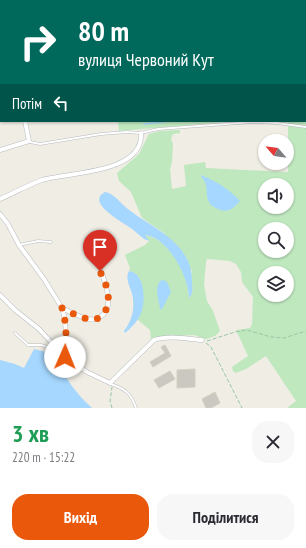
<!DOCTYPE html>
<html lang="uk">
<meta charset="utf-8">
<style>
:root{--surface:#fff;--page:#f7f7f7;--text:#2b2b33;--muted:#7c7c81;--accent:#ea580c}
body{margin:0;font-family:"PT Sans Narrow",sans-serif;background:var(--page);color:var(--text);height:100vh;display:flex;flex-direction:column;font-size:15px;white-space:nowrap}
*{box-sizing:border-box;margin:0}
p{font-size:13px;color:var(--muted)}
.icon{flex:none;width:22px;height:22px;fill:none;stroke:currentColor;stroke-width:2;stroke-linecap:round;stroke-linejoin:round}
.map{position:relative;height:408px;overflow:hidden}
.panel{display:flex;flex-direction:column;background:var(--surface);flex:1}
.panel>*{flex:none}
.top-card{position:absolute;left:0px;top:0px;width:306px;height:122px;box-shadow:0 1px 3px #0004;background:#00695c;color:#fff;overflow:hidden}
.needle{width:26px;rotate:298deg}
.buttons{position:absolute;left:258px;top:134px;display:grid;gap:8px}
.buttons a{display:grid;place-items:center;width:36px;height:36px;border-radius:50%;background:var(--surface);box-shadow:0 1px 3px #0004;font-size:20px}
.pin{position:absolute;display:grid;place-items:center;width:34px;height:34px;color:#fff;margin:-41px -17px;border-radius:50% 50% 50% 0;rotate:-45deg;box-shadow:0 0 4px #0007}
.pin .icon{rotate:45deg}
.me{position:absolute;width:44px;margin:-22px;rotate:1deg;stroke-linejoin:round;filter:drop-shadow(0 0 3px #0008)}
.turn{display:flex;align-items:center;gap:14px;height:84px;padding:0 12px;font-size:18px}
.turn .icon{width:52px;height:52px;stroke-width:2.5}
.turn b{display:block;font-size:28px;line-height:34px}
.then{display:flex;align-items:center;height:38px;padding:0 12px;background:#0003;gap:8px;font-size:15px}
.round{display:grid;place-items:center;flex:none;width:42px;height:42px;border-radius:16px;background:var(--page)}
.summary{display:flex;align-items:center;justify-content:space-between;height:68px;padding:0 12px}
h1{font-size:24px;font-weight:600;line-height:30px;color:#1e9e55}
.action{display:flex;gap:8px;margin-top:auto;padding:8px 12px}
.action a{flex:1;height:46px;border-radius:16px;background:var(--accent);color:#fff;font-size:16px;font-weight:600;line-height:46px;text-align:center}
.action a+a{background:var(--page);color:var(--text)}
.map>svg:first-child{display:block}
</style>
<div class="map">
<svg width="306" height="408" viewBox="0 0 306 408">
<rect width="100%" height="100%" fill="#efede4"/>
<path fill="#bfe8bf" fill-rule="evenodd" d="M88 0H306V408H287L296 401 266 356 246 369 236 373 233 371 232 367 248 356 236 330 250 328 252 324 253 297 242 282 241 272 236 264 230 261 207 259 206 262 204 285 207 301 213 311 220 331 215 336 206 339 194 335 157 337 151 339 150 330 138 320 134 322 133 298 143 297C143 287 141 273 129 271L130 268 125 255 145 245 149 241 144 235C170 238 188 275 189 297L192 271 164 233 142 218 131 192 119 181 117 173 139 154 149 134 160 131 180 130V133L173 134 171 139 173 144 172 162 170 169 172 189 186 186 184 165 205 162 206 168 288 172V123L268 121H305V1ZM265 185H287V207H265ZM265 229H287V251H265ZM265 273H287V295H265Z
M118 121H237L119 131Z"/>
<path fill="#a5d7ff" d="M200 175C215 180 230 190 240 201 233 209 227 214 216 208 213 206 210 205 209 202 204 191 211 188 200 175Z
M105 192C115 194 121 204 129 210 154 229 192 243 192 281 192 287 194 293 189 298 189 277 168 237 145 235L149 241 144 239C139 235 134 230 129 227 122 222 85 202 105 192Z
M129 271C145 273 146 301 141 313 138 321 131 328 125 333L124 331C131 322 135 310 133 298 132 289 124 280 129 271Z
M163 280 167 282 171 292 162 309H160C159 299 154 290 160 281Z
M34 349 54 354C63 375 75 393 92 408H0V360L15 364 24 368Z"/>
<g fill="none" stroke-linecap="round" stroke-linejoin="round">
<path stroke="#a5d7ff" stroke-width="1.5" d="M305 115H306
M144 124 172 121"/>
</g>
<path fill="#cac8c1" stroke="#d5cfc2" d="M165 345 171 356 153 367 150 362 165 353 161 347Z
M195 369V387L177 388V370Z
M170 371 175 379 159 388 154 380Z
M215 392 220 403 211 408H206L202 399Z"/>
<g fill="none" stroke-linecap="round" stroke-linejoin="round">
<defs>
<path id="service" d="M30 142 40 144 101 134 127 132 141 133 158 129 253 122 277 123 306 127
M19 245 38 241 51 242
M15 333 28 345H41L57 350
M111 384C125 389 131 393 136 408"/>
<path id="minor" d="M3 0V1
M0 150 29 141 25 121
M0 199C14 193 28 185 42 180 68 172 144 174 141 133
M0 214 8 224 19 245 44 279 62 308C67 322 65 338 68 352L65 357
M0 295 15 310 39 329 65 357 87 372 110 383 154 340C169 335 187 339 202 340
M62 308C70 312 79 317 88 319 92 320 96 320 100 317 120 305 98 271 96 253"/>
</defs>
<use href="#service" stroke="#b7babf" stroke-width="3"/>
<use href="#minor" stroke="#b7babf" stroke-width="5"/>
<path stroke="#97c7a5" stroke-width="1" stroke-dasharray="4 2" stroke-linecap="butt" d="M246 0 247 1
M305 86 306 89
M207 341 235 332 247 330 271 337 284 338 306 331
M206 343 211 347 242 408
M112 408 110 401 112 387"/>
<use href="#service" stroke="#fff" stroke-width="2"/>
<use href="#minor" stroke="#fff" stroke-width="4"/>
</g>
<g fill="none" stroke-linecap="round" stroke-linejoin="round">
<path stroke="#ea580c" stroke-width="7" stroke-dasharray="0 12.6" d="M65 357 68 352C65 338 67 322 62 308 70 312 79 317 88 319 102 323 110 307 108 295 108 287 103 279 100 271"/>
</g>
</svg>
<div class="buttons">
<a><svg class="needle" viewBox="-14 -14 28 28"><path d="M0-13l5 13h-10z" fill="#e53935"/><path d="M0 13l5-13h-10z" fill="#7c7c81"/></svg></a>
<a><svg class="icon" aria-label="sound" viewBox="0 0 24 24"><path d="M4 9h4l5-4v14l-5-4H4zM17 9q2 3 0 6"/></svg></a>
<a><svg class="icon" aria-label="search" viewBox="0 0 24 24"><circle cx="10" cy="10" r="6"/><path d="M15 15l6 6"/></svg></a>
<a><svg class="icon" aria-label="layers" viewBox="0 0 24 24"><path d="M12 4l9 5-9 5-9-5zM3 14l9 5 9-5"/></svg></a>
</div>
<div class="pin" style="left:100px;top:271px;background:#d93025"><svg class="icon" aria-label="arrive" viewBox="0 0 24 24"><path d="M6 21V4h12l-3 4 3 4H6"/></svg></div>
<svg class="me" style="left:65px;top:357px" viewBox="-20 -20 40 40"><circle r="19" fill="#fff"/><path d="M0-13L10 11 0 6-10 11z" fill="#ea580c"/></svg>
<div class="top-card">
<div class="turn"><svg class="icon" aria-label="right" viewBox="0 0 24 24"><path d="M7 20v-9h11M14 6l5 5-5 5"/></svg><div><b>80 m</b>вулиця Червоний Кут</div></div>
<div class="then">Потім<svg class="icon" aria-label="left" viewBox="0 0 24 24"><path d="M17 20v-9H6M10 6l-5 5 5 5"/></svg></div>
</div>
</div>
<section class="panel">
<div class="summary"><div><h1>3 хв</h1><p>220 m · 15:22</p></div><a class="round"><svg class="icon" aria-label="close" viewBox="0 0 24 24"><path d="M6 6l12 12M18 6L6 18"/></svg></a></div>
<div class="action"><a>Вихід</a><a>Поділитися</a></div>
</section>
